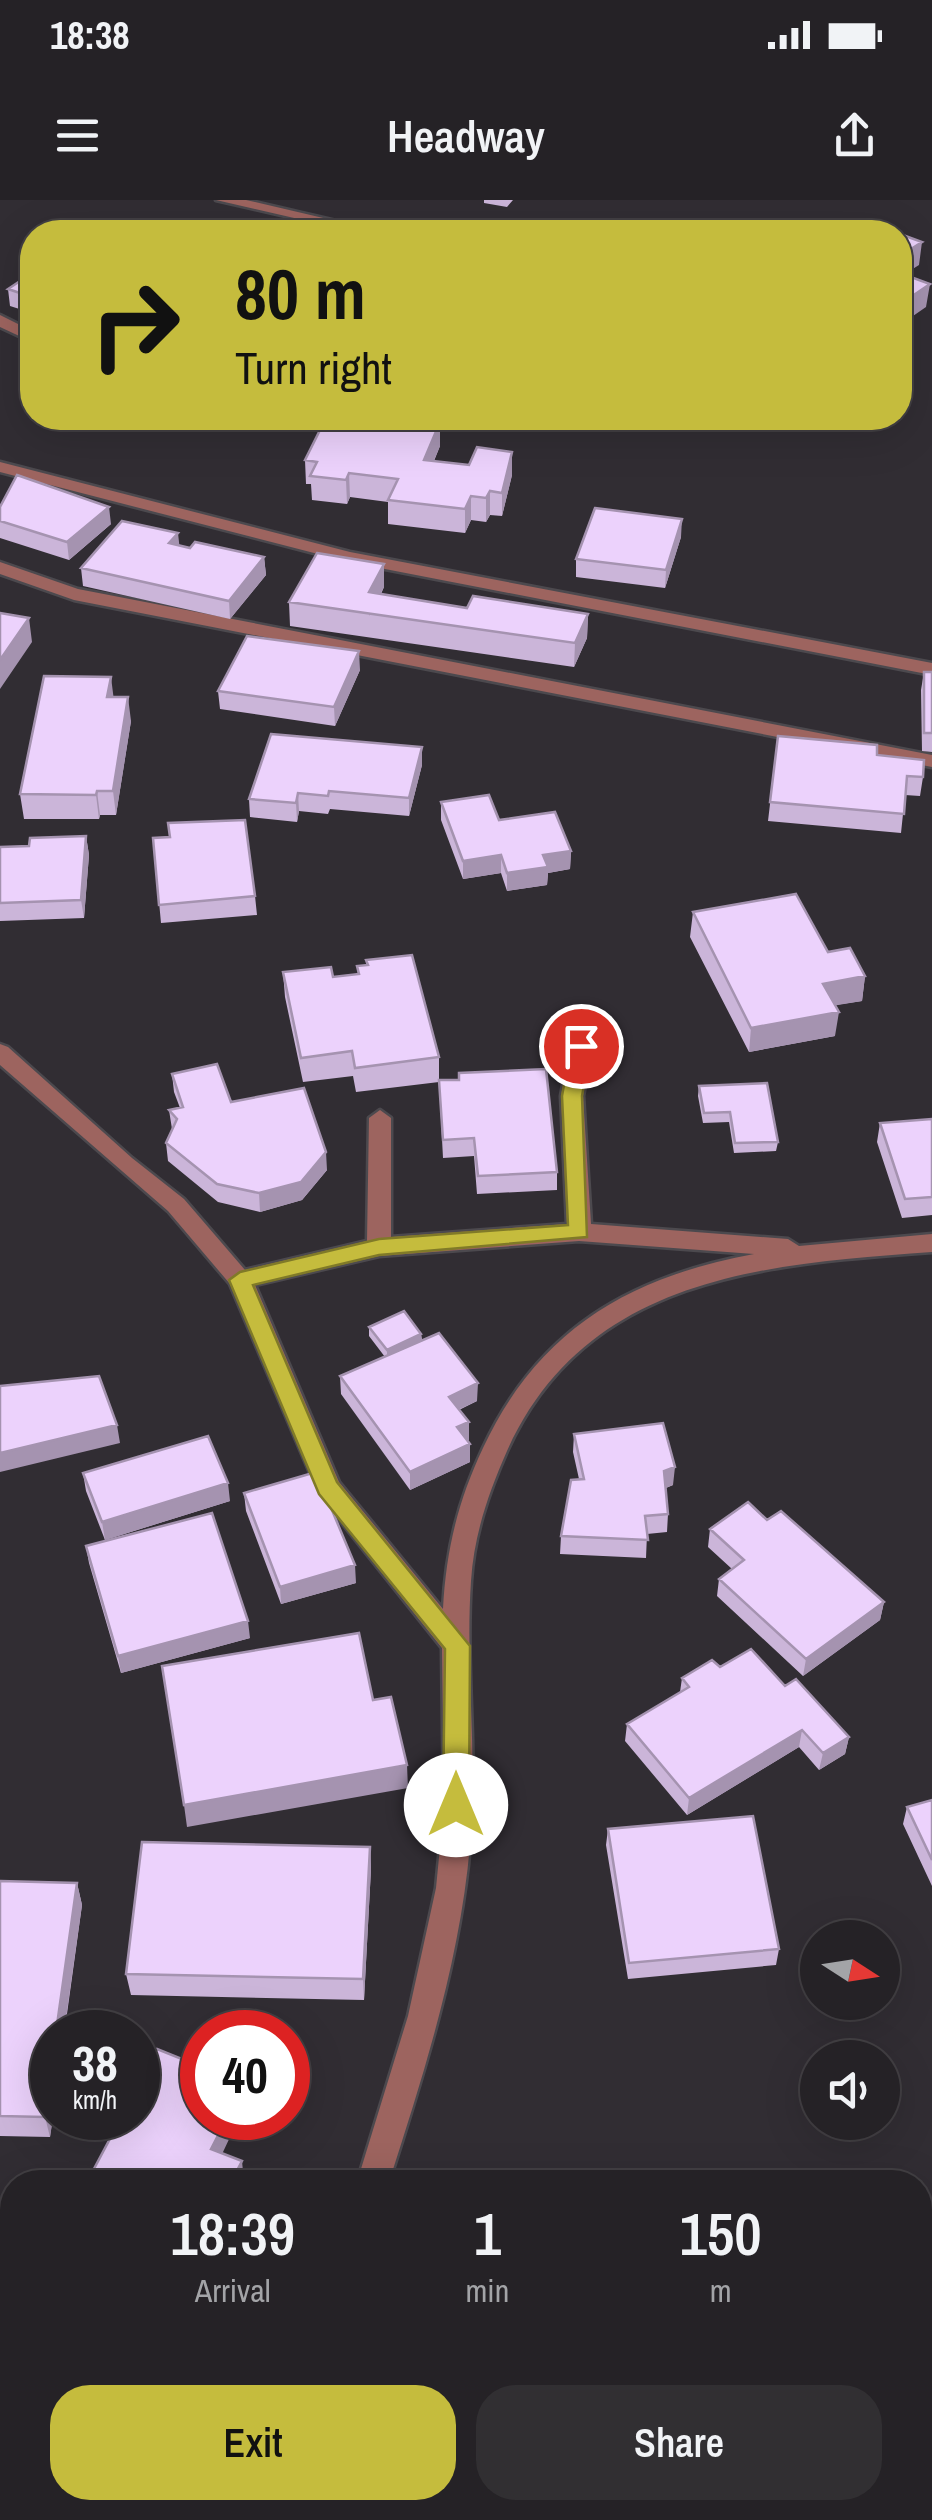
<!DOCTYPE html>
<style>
:root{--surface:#252226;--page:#312f32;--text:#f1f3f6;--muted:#a3a4a7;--line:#423f43;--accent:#c5bc3d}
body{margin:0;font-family:"Archivo Narrow",sans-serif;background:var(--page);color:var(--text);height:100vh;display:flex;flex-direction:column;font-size:38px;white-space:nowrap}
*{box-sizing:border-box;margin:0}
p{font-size:32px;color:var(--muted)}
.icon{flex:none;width:55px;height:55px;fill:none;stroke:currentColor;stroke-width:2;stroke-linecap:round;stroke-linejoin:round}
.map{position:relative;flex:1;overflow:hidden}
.details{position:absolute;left:0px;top:1970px;width:932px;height:350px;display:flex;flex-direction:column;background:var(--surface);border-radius:40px 40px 0 0;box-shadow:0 10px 40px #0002,0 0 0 2px var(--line)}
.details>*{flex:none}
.top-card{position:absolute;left:20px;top:20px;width:892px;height:210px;border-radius:40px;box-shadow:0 10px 40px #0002,0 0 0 2px var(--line);background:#c5bc3d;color:#111;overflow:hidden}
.needle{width:65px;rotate:102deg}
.buttons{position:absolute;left:800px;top:1720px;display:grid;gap:20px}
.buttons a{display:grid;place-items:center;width:100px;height:100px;border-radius:50%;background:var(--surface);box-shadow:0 10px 40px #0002,0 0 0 2px var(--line);font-size:50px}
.speed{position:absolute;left:30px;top:1810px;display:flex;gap:20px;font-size:50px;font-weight:700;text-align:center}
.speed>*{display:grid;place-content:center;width:130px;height:130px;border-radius:50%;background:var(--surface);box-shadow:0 10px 40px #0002,0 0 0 2px var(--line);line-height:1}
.speed small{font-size:25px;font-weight:400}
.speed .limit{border:15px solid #d22;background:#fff;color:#111}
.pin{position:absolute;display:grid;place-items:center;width:85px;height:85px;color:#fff;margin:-42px;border:5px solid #fff;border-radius:50%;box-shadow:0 2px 10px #0007}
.me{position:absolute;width:110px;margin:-55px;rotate:0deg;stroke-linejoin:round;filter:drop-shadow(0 0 8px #0008)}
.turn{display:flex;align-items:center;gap:35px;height:210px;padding:0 50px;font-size:45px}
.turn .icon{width:130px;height:130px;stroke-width:2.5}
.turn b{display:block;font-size:70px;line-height:85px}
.eta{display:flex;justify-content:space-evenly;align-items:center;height:170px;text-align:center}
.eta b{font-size:60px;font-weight:600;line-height:70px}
.primary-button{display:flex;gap:20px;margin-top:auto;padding:20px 50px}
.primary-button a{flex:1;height:115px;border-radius:40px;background:var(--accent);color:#111;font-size:40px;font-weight:600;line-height:115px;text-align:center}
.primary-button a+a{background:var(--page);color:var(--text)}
.status{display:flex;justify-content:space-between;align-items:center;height:70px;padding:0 50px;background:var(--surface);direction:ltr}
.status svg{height:28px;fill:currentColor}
header{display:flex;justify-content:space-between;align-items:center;height:130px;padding:0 50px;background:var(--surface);font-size:45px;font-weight:600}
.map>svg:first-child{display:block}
</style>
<div class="status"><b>18:38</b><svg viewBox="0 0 49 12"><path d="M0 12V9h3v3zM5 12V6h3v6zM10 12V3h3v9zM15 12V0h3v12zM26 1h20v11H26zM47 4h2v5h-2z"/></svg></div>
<header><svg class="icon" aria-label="menu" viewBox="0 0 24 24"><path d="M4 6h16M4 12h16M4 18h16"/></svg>Headway<svg class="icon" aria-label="share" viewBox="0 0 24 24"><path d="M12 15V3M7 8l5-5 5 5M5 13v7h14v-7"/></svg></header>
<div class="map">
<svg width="932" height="2320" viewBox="0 0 932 2320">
<rect width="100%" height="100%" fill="#312d33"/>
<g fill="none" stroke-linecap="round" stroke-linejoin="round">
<defs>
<path id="minor" d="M216 0H246L383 32H355Z
M0 115 32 131V142L0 127Z
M0 262 350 352 932 463V475L349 362 0 272Z
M0 362 78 389 932 555V567L74 400 0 374Z
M581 838 592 846 583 896 591 1024 788 1039 799 1046 932 1034V1052C763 1064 586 1077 507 1251 488 1294 474 1335 471 1381 465 1469 478 1557 470 1645 460 1761 424 1873 389 1982H357L408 1816 436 1688 444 1606 442 1448 319 1294 230 1084 168 1011 0 865V844L8 847 132 958 184 999 245 1070 367 1041 369 918 380 910 391 918V1037L567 1024 561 896 570 846ZM579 1041 754 1054C629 1077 538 1130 483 1248 458 1301 446 1350 443 1409L339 1282 255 1085 379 1056Z
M932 2165V2199L920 2202V2168Z
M194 2308H231L226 2320H189Z
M329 2308H411L406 2320H324Z"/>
</defs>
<use href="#minor" stroke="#4c494e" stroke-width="5"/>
<use href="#minor" fill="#9d645f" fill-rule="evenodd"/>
</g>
<path fill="#cbb5d9" d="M484 0H513L507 7 484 3Z
M32 73V113L10 106 8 89Z
M440 222V246L434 261 469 265 512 252V275L502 316 490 315 486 322 471 320 465 333 388 324V302L350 297 347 304 312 300 311 284H306L305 260Z
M0 307 111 324 69 360 0 338Z
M681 337 665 388 576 377V359Z
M179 346 264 357 266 375 230 419 83 386 81 368Z
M384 387 381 394 467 408 588 414 587 438 574 467 290 426 289 402Z
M360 470 335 526 220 509 218 491Z
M924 472H932V552L922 551 921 490Z
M113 497 131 521 116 615H100L99 619H24L20 594Z
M778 536 877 555 923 577 920 596 905 595 901 633 768 621Z
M422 547V565L409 616 330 609 328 614 299 611 297 622 250 617 249 599Z
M441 602 499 620 571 651 570 669 548 673 547 685 507 691 501 673 463 679 441 620Z
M86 636 89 655 84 718 0 721V647L29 646Z
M153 638 255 696 257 715 161 723Z
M693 712 828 752 865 776 862 801 835 805V836L749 852 690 737Z
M366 760 439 857V880L557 972V990L477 994 474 956 443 958 439 882 356 892 353 876 303 882 285 797 283 772 333 777 358 774 357 766H366Z
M172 874 231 902 327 970 302 1000 260 1012 218 1002 168 961 166 943 172 929 169 910 180 908 174 892Z
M699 886 778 942 776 951 734 953 729 922 703 923 698 896Z
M932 919V1015L902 1018 877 942 880 923Z
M369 1127 421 1134 422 1140 477 1201 459 1210 469 1240 467 1241 470 1244V1262L410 1290 341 1194 340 1176 385 1157 369 1136Z
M574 1234 673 1285 666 1288 668 1314 667 1332 647 1334 646 1358 560 1354 561 1336 579 1279 573 1252Z
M83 1273 230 1301 105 1340 86 1291Z
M244 1293 356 1383 281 1404 246 1311Z
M767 1320 884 1402 880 1420 803 1476 717 1396 719 1379 732 1369 708 1347 710 1329Z
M86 1346 250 1438 121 1473 89 1363Z
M720 1467 785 1486 849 1537 845 1554 819 1570 799 1547 687 1615 625 1541 627 1524 680 1492 682 1478Z
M932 1600V1686L903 1624 907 1607Z
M608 1629 779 1749 776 1765 628 1779 606 1645Z
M370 1647 371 1669 364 1800 131 1795 126 1774Z
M0 1681 77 1683 82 1705 50 1937 0 1936Z"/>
<path fill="#a593b0" d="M922 42 919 65 900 77V56Z
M930 84 926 107 900 125 902 103Z
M440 222V246L424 284V260Z
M512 252V275L502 316V293Z
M349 273 350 297 347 304 346 280Z
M490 291V315L486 322V298Z
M471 296V320L465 333V309Z
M109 307 111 324 69 360 67 342Z
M682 319 681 337 665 388 666 370Z
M178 333 180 351 169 343Z
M264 357 266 375 230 419 229 401Z
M384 364V387L369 416V392Z
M588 414 587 438 574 467 575 443Z
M29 418 32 442 0 489V460Z
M359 451 360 470 335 526 334 507Z
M111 477 114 501 107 497Z
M128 497 131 521 116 615 113 591Z
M422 547V565L409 616V598Z
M97 591 100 615 99 619 96 595Z
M298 593 299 611 297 622 296 603Z
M86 636 89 655 84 718 81 700Z
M571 651 570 669 548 673 547 685 507 691V673L543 655Z
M501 655V673L463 679V661Z
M865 776 862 801 820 808 823 784Z
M839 812 835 836 749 852 751 828Z
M326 952 327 970 302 1000 260 1012 259 993Z
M421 1134 422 1144 387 1159V1150Z
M478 1183 477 1201 449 1214V1197Z
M469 1222V1240L457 1245V1227Z
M117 1225 120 1243 0 1272V1253Z
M470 1244V1262L410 1290V1272Z
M675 1267 673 1285 663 1289 664 1271Z
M228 1283 230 1301 105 1340 102 1322Z
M355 1365 356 1383 281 1404 280 1387Z
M884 1402 880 1420 803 1476 806 1459Z
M248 1421 250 1438 121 1473 118 1456Z
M802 1530 799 1547 687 1615 689 1598Z
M849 1537 845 1554 819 1570 823 1553Z
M407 1565 408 1588 187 1627 184 1605Z
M370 1647 371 1669 364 1800 363 1779Z
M77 1683 82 1705 64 1832H56Z
M52 1861 53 1918 50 1937 45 1917Z
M227 1918H239L215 1969 211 1949Z
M242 1961 244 1982H231Z"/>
<path fill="#ecd2fc" stroke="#a593b0" stroke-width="2.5" d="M871 24 896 32H867L862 30Z
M900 34 922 42 900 56Z
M32 73V97L8 89Z
M900 73 930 84 902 103 900 102Z
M326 218H400L440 222 424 260 469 265 477 247 512 252 502 293 490 291 486 298 471 296 465 309 388 300 398 279 349 273 346 280 310 276 317 262 305 260Z
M17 275 109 307 67 342 0 321V307Z
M595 308 682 319 666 370 576 359Z
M122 321 178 333 169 343 190 348 195 342 264 357 229 401 81 368Z
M317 353 384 364 369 392 467 408 473 396 588 414 575 443 289 402Z
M0 413 29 418 0 460Z
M247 436 359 451 334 507 218 491Z
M924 472H932V533H924Z
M44 476 111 477 107 497H128L113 591H97L96 595 20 594Z
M271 534 422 547 409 598 329 591 328 596 298 593 296 603 249 599Z
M778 536 877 545V555L924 560 923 577 907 576 904 614 770 602Z
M489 595 499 620 555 612 571 651 543 655 548 667 507 673 501 655 463 661 441 602Z
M245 620 255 696 159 705 153 638 170 637 168 623Z
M86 636 81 700 0 703V647L29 646 30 638Z
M796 694 828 752 850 748 865 776 823 784 839 812 751 828 693 712Z
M412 755 439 857 355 868 352 851 301 858 283 772 331 767 333 777 359 774 357 766 368 765 366 760Z
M217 864 231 902 304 888 326 952 301 982 259 993 217 984 166 943 177 919 169 910 183 907 172 874Z
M546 869 557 972 478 976 474 938 443 940 439 880H459V873Z
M767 883 778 942 735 943 730 912 704 913 699 886Z
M932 919V997L905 999 880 923Z
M404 1111 421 1134 387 1150 369 1127Z
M439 1133 478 1183 449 1197 469 1222 457 1227 470 1244 410 1272 340 1176Z
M99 1176 117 1225 0 1253V1186Z
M663 1223 675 1267 664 1271 668 1314 645 1316 648 1340 561 1336 571 1280 584 1279 574 1234Z
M208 1236 228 1283 102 1322 83 1273Z
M316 1272 355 1365 280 1387 244 1293Z
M748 1302 767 1320 781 1311 884 1402 806 1459 719 1379 744 1360 710 1329Z
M212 1313 248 1421 118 1456 86 1346Z
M359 1433 373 1500 391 1497 407 1565 184 1605 162 1466Z
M751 1449 785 1486 796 1479 849 1537 823 1553 802 1530 689 1598 627 1524 689 1487 682 1478 712 1460 720 1467Z
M932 1600V1660L907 1607Z
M753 1616 779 1749 629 1763 608 1629Z
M142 1642 370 1647 363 1779 126 1774Z
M0 1681 77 1683 56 1832H52V1861L45 1917 0 1916Z
M157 1849 202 1867V1918H227L211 1949 242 1961 231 1982H87L121 1918H138V1886Z"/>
<path fill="#c5bc3d" stroke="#807a28" stroke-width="2.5" d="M581 839 591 846 582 896 587 1037 379 1055 253 1085 337 1282 470 1446 469 1605 465 1613H447L443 1605 445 1449 319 1294 229 1080 240 1072 379 1039 568 1025 562 896 571 846Z"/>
</svg>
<div class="buttons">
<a><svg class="needle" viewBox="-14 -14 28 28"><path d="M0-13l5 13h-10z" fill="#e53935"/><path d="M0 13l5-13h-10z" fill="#a3a4a7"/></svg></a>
<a><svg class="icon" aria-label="sound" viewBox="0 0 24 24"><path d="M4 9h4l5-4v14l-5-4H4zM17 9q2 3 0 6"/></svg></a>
</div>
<div class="speed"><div>38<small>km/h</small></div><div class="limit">40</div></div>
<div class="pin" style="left:581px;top:846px;background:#d93025"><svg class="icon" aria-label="arrive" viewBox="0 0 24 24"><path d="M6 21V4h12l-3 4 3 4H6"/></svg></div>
<svg class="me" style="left:456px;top:1605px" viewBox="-20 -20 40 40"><circle r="19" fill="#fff"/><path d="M0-13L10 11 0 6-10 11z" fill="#c5bc3d"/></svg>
<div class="top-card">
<div class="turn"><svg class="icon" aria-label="right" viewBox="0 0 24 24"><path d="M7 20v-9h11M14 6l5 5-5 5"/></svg><div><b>80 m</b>Turn right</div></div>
</div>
<section class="details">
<div class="eta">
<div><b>18:39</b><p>Arrival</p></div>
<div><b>1</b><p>min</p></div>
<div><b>150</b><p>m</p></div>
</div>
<div class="primary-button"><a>Exit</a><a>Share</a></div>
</section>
</div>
